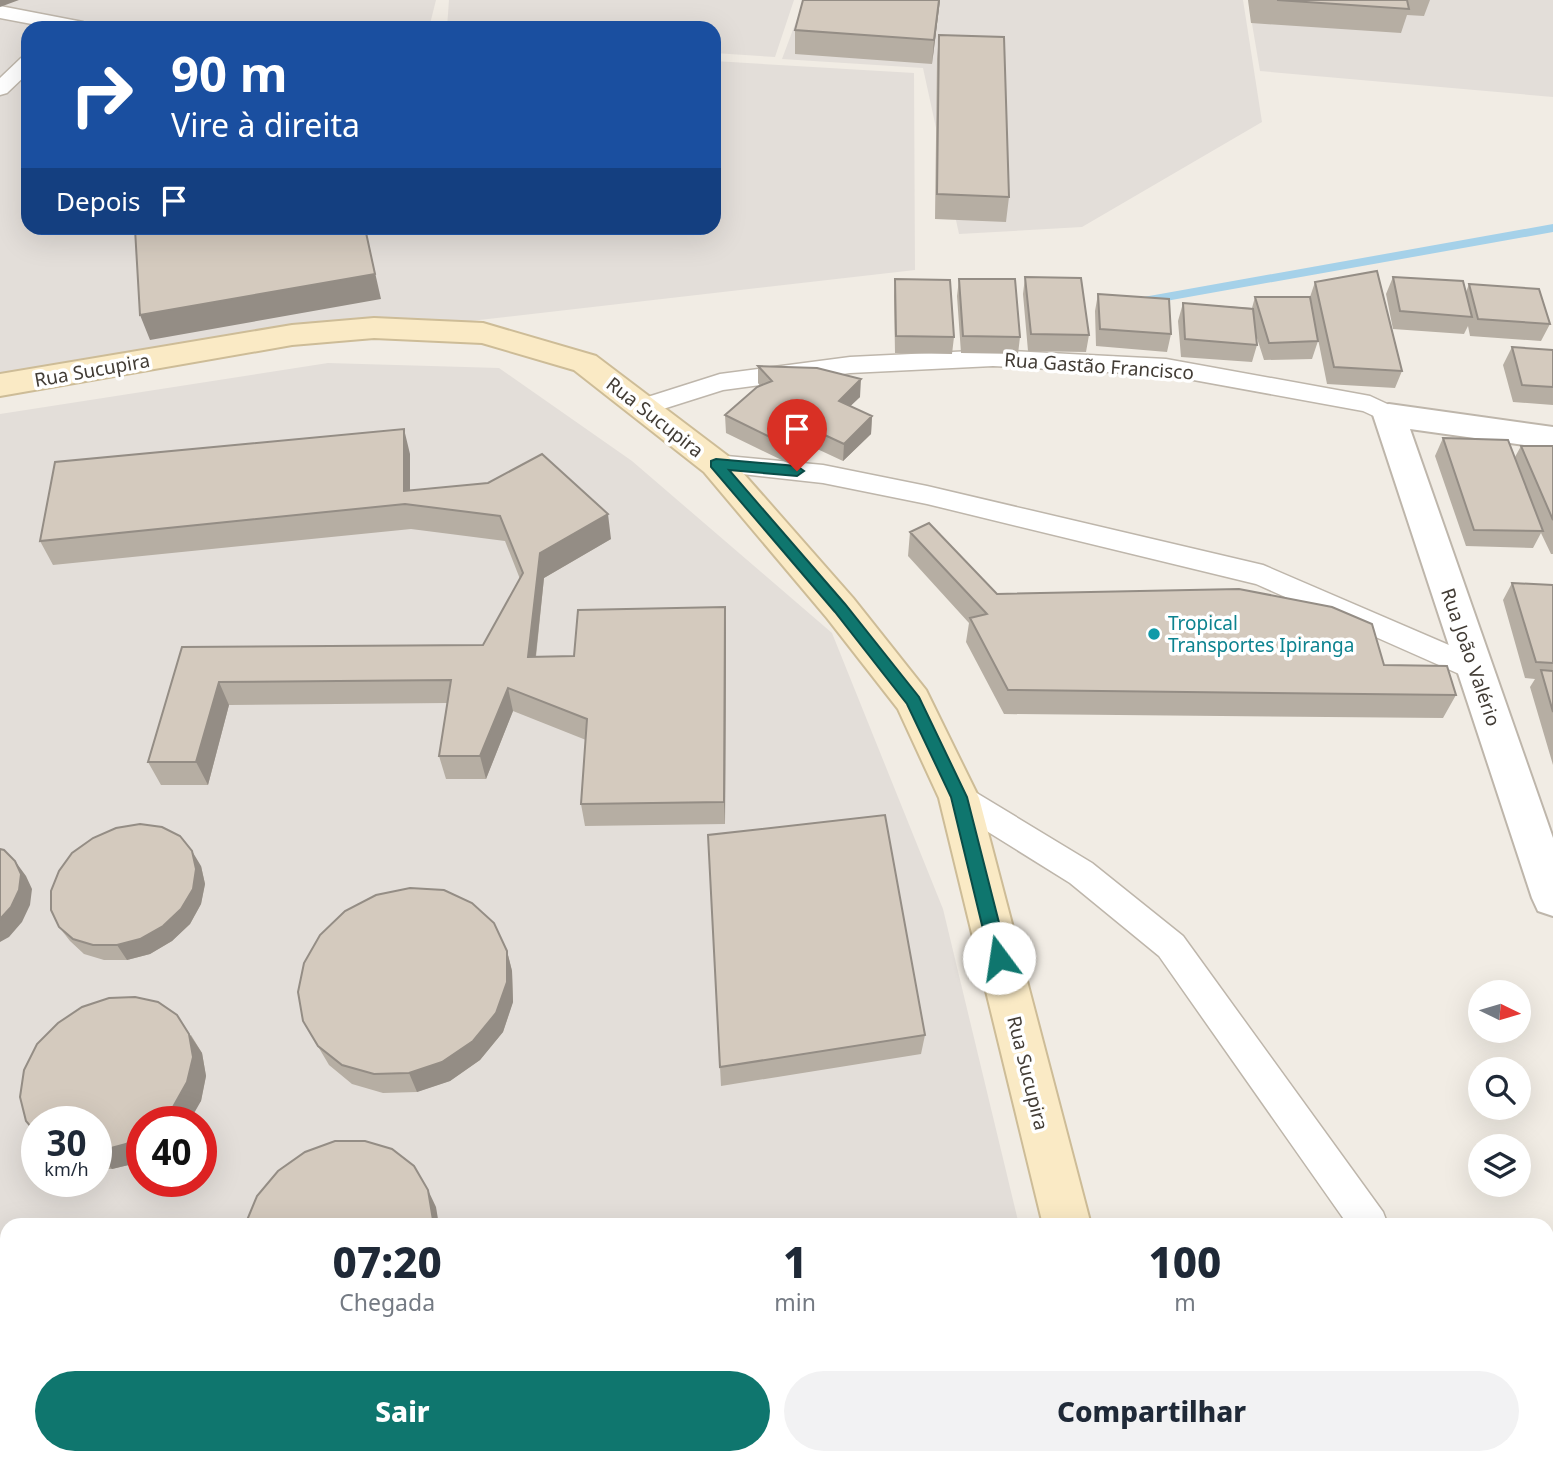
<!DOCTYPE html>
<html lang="pt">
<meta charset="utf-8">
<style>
:root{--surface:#fff;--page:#f2f2f3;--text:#1f2937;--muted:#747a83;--accent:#0f766e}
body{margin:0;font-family:"Noto Sans",sans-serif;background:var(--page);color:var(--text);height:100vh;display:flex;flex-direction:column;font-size:26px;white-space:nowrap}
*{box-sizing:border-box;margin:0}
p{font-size:23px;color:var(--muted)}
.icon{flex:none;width:38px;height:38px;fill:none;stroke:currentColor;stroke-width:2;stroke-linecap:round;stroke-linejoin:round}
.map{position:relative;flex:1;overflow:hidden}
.details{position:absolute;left:0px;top:1218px;width:1554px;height:247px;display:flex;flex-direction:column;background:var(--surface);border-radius:21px 21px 0 0;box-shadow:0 7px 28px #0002}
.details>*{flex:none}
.banner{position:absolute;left:21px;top:21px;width:700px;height:214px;border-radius:21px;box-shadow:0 7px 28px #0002;background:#1a4fa0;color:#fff;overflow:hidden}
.needle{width:46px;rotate:95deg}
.fabs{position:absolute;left:1468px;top:980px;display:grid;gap:14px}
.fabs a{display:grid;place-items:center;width:63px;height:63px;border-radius:50%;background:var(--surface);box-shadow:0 7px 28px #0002;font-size:35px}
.speed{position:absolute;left:21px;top:1106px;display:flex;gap:14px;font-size:35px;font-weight:700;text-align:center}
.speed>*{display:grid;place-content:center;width:91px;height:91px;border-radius:50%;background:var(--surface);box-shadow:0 7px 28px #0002;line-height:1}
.speed small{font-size:18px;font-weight:400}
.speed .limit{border:10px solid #d22;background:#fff;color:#111}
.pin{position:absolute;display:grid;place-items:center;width:60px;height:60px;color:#fff;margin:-72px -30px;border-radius:50% 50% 50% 0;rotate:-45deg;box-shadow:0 0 7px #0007}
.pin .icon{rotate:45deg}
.me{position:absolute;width:77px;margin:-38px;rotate:346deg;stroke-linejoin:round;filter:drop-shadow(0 0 5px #0008)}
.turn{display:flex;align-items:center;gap:24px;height:147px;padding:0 35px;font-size:32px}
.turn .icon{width:91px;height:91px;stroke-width:2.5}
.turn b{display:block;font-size:49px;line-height:60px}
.then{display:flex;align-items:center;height:66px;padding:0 35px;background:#0003;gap:14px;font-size:26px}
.eta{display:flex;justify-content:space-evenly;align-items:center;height:119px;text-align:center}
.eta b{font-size:42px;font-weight:800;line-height:49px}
.action{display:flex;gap:14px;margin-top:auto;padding:14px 35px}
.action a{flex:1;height:80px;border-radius:42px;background:var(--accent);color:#fff;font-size:28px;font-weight:800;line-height:80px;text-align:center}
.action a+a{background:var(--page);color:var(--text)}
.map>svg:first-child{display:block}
</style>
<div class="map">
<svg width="1553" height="1464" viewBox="0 0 1553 1464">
<rect width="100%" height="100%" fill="#f1ece4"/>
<path fill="#e3ded9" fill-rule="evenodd" d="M0 0H436L429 28H28V228H714V61L914 73 915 270 0 375Z
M449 0H794L775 57 714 53V28H447Z
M804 0H1243L1262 122 1082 227 959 234 923 68 782 59Z
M1248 0H1553V97L1260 71Z
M328 363 499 368 632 461 832 633 943 909 1019 1225H7V1427L0 1426V414ZM37 1122H96V1181H37ZM142 1122H201V1181H142Z
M140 1458H988L931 1464H167Z"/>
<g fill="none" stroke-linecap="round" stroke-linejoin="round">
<path fill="#a5d1e9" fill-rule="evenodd" d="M1553 224V232L1138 306 1132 302 1138 298Z"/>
<defs>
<path id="lane" d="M0 6 83 22 93 28H53L0 18Z
M28 56V73L7 93 0 95V78L21 58Z
M993 350 1166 359 1370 396 1398 409 1402 415 1398 421 1389 423 1363 411 1166 375 993 366 850 373 723 390 644 415 635 413 631 407 635 401 720 374 850 357Z
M716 455 823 465 927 486 1263 565 1486 661 1490 669 1486 677 1476 680 1466 677 1256 584 927 504 823 483 707 470 703 464 707 458Z
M959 785 970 789 1092 863 1183 936 1383 1212 1388 1225H1348L1159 956 1070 883 948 807 944 798 948 789Z
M1547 1442 1553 1448V1464H1518L1516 1458H1547Z"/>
<path id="street" d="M1389 404 1553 427V449L1410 429 1553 838V916L1538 911 1532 898 1373 415 1378 407Z"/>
<path id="secondary" d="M374 318 483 323 596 356 728 456 853 598 926 690 979 798 1091 1225H1043L939 798 898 709 827 618 704 472 574 370 482 343 374 338 292 345 0 396V374L292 325Z
M1124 1458H1176L1178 1464H1126Z"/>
</defs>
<use href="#lane" stroke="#beb6ab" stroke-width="3"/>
<use href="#street" stroke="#beb6ab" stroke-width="4"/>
<use href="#secondary" stroke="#cdbc97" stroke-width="4"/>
<use href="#lane" fill="#fff" fill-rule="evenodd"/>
<use href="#street" fill="#fff" fill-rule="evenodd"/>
<use href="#secondary" fill="#faeac5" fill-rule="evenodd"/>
</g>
<path fill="#b6aea3" d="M940 0 932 64 795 54V30Z
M1248 0H1430L1424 16 1407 15 1401 33 1251 23Z
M939 35 1009 197 1006 222 935 219 937 59Z
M1025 277 1089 335 1086 352 1028 351 1023 294Z
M1393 277 1466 292 1469 284 1550 324 1541 341 1470 336 1468 326 1464 334 1393 329 1386 294Z
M895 279 954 337 952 354 895 353 894 296Z
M959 279 1020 337 1018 354 961 353 957 296Z
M1315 282 1402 371 1395 388 1327 384 1317 334 1318 341 1312 359 1264 360 1256 335 1257 345 1252 362 1181 357 1178 321 1183 303 1252 308 1255 297H1310Z
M1098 294 1171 334 1167 352 1096 346 1095 311Z
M1512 347 1553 350V405L1513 402 1503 365Z
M758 366 860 397 850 406 872 416 871 434 843 461 813 447 794 466 726 433 725 415 760 386 758 383Z
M1443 438 1515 457 1521 446H1553V554H1551L1541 533 1533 548 1466 546 1435 456Z
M410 454V491L611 539 544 578 536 657 574 656 725 607 726 631 725 824 585 826 581 804 586 740 513 711 486 779H446L439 756 447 703 229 705 208 785H161L148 762 182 647 483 645 520 579 505 541 411 529 53 565 40 541Z
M910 532 997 594 1384 665 1456 695 1443 718 1004 714 966 642 969 623 908 556Z
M1512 583 1553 585V765L1530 687 1535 679 1525 678 1503 600Z
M708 835 925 1035 921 1054 721 1086Z
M201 866 205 884 201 904 190 924 172 941 150 954 127 960H104L84 954 70 941 59 927Z
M507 951 512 971 513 1002 503 1032 480 1060 450 1081 417 1092 383 1093 352 1084 329 1065 303 1021Z
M191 1035 202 1053 206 1076 201 1101 141 1162 112 1169H96V1122Z
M472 1458H613L608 1464H477Z"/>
<path fill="#948d85" d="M0 0H19L0 7Z
M939 0H940L932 64 934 40Z
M365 228 381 299 150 340 140 315Z
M861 379 860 397 838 418 839 401Z
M872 416 871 434 843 461 844 444Z
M404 429 410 454V505L404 491Z
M814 430 813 447 794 466V449Z
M608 514 611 539 544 578 533 681 528 657 540 553Z
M725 607 726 631 725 824 724 802Z
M219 682 229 705 208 785 196 762Z
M508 688 513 711 486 779 480 756Z
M192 851 201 866 205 884 201 904 190 924 172 941 150 954 127 960 117 945Z
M15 861 26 876 32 889 30 905 22 922 9 937 0 942V919Z
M507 951 512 971 513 1002 503 1032 480 1060 450 1081 417 1092 409 1073Z
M177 1015 202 1053 206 1076 201 1101 189 1122H159Z
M142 1134 141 1162 112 1169 96 1152Z
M428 1190 436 1207 439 1225H432Z
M597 1458H613L608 1464H589Z"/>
<path fill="#d4cabe" stroke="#948d85" stroke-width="2" d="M803 0H939L934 40 795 30Z
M1277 0H1407L1409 9Z
M939 35 1004 37 1009 197 937 194Z
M144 228H365L375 274 140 315 135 229Z
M1377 271 1402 371 1334 367 1315 282Z
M1025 277 1081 278 1089 335 1031 334Z
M1393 277 1463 281 1472 317 1400 311Z
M895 279 950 280 954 337 896 336Z
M959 279H1015L1020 337 963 336Z
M1469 284 1539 289 1550 324 1478 319Z
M1098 294 1169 299 1171 334 1100 329Z
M1255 297H1310L1318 341 1269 343Z
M1183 303 1253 309 1257 345 1185 339Z
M1512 347 1553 350V387L1522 385Z
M758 366 817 368 861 379 839 401 872 416 844 444 814 430 794 449 725 415 757 387 772 381Z
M404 429V491L488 483 542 454 608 514 540 553 528 657 574 656 578 610 725 607 724 802 581 804 587 719 508 688 480 756H439L451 680 219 682 196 762H148L182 647 483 645 523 573 500 516 405 504 40 541 55 462Z
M1443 438 1508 440 1543 531 1474 530Z
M1521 446H1553V520Z
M929 523 997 594 1239 589 1332 607 1372 624 1384 665 1447 666 1456 695 1008 690 970 618 987 614 910 532Z
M1512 583 1553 585V663L1536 662Z
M1541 670 1553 671V712Z
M885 815 925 1035 720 1067 708 835Z
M140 824 162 827 180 836 192 851 196 869 193 889 181 909 163 926 140 939 117 945H93L73 939 59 927 51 910V891L59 871 72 853 93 838 116 828Z
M0 849 4 850 15 861 21 874 19 890 11 907 0 919Z
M410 888 444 890 472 903 494 923 507 951V982L496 1013 473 1041 442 1062 409 1073 374 1074 342 1065 318 1046 303 1021 298 992 304 963 320 935 345 911 376 895Z
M135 997 158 1002 177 1015 189 1034 193 1057 187 1082 173 1107 159 1122H142V1134L126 1144 96 1152V1122H37V1134L26 1121 20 1097 24 1070 37 1044 58 1023 82 1007 109 998Z
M335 1141H365L392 1149 414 1166 428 1190 433 1220 432 1225H245L257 1196 278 1171 305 1152Z
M475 1458H597L589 1464H481Z"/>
<path fill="#0f766e" stroke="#0a4d48" stroke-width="2" d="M716 459 797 466 804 471 797 476 729 470 845 604 919 697 967 797 1008 958 1006 963 999 966 993 963 990 958 951 797 907 704 835 612 711 467V461Z"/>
<circle fill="#0f9aa8" stroke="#fff" stroke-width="2.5" cx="1154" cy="634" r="7"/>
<g text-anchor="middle" stroke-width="7" stroke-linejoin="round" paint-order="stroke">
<g font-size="19" fill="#423c35" stroke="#fff">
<text transform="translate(1099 366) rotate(4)" y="7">Rua Gastão Francisco</text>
<text transform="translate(92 370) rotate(-10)" y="7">Rua Sucupira</text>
<text transform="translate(655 417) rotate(38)" y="7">Rua Sucupira</text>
<text transform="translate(1471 657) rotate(71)" y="7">Rua João Valério</text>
<text transform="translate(1028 1073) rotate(76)" y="7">Rua Sucupira</text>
</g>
<g font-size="19" fill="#0d838f" stroke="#fff" text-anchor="start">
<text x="1168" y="630">Tropical<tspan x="1168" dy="22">Transportes Ipiranga</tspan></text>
</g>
</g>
</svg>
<div class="fabs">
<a><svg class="needle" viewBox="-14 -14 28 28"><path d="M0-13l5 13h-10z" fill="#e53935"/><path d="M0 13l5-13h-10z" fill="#747a83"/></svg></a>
<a><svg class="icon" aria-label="search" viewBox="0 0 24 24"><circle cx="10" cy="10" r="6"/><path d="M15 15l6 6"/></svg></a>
<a><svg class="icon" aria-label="layers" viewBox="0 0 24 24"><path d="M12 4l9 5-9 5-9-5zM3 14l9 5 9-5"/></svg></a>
</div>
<div class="speed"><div>30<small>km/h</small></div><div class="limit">40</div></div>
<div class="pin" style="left:797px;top:471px;background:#d93025"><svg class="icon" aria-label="arrive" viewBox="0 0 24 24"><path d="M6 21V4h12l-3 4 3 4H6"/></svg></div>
<svg class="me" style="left:999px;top:958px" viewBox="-20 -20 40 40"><circle r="19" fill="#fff"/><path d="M0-13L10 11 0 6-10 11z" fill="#0f766e"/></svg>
<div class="banner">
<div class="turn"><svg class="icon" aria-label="right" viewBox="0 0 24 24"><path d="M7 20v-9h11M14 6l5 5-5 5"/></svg><div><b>90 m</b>Vire à direita</div></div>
<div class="then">Depois<svg class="icon" aria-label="arrive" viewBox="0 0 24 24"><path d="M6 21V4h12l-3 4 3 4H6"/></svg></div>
</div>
<section class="details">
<div class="eta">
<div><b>07:20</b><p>Chegada</p></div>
<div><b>1</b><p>min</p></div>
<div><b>100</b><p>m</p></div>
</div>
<div class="action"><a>Sair</a><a>Compartilhar</a></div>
</section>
</div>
